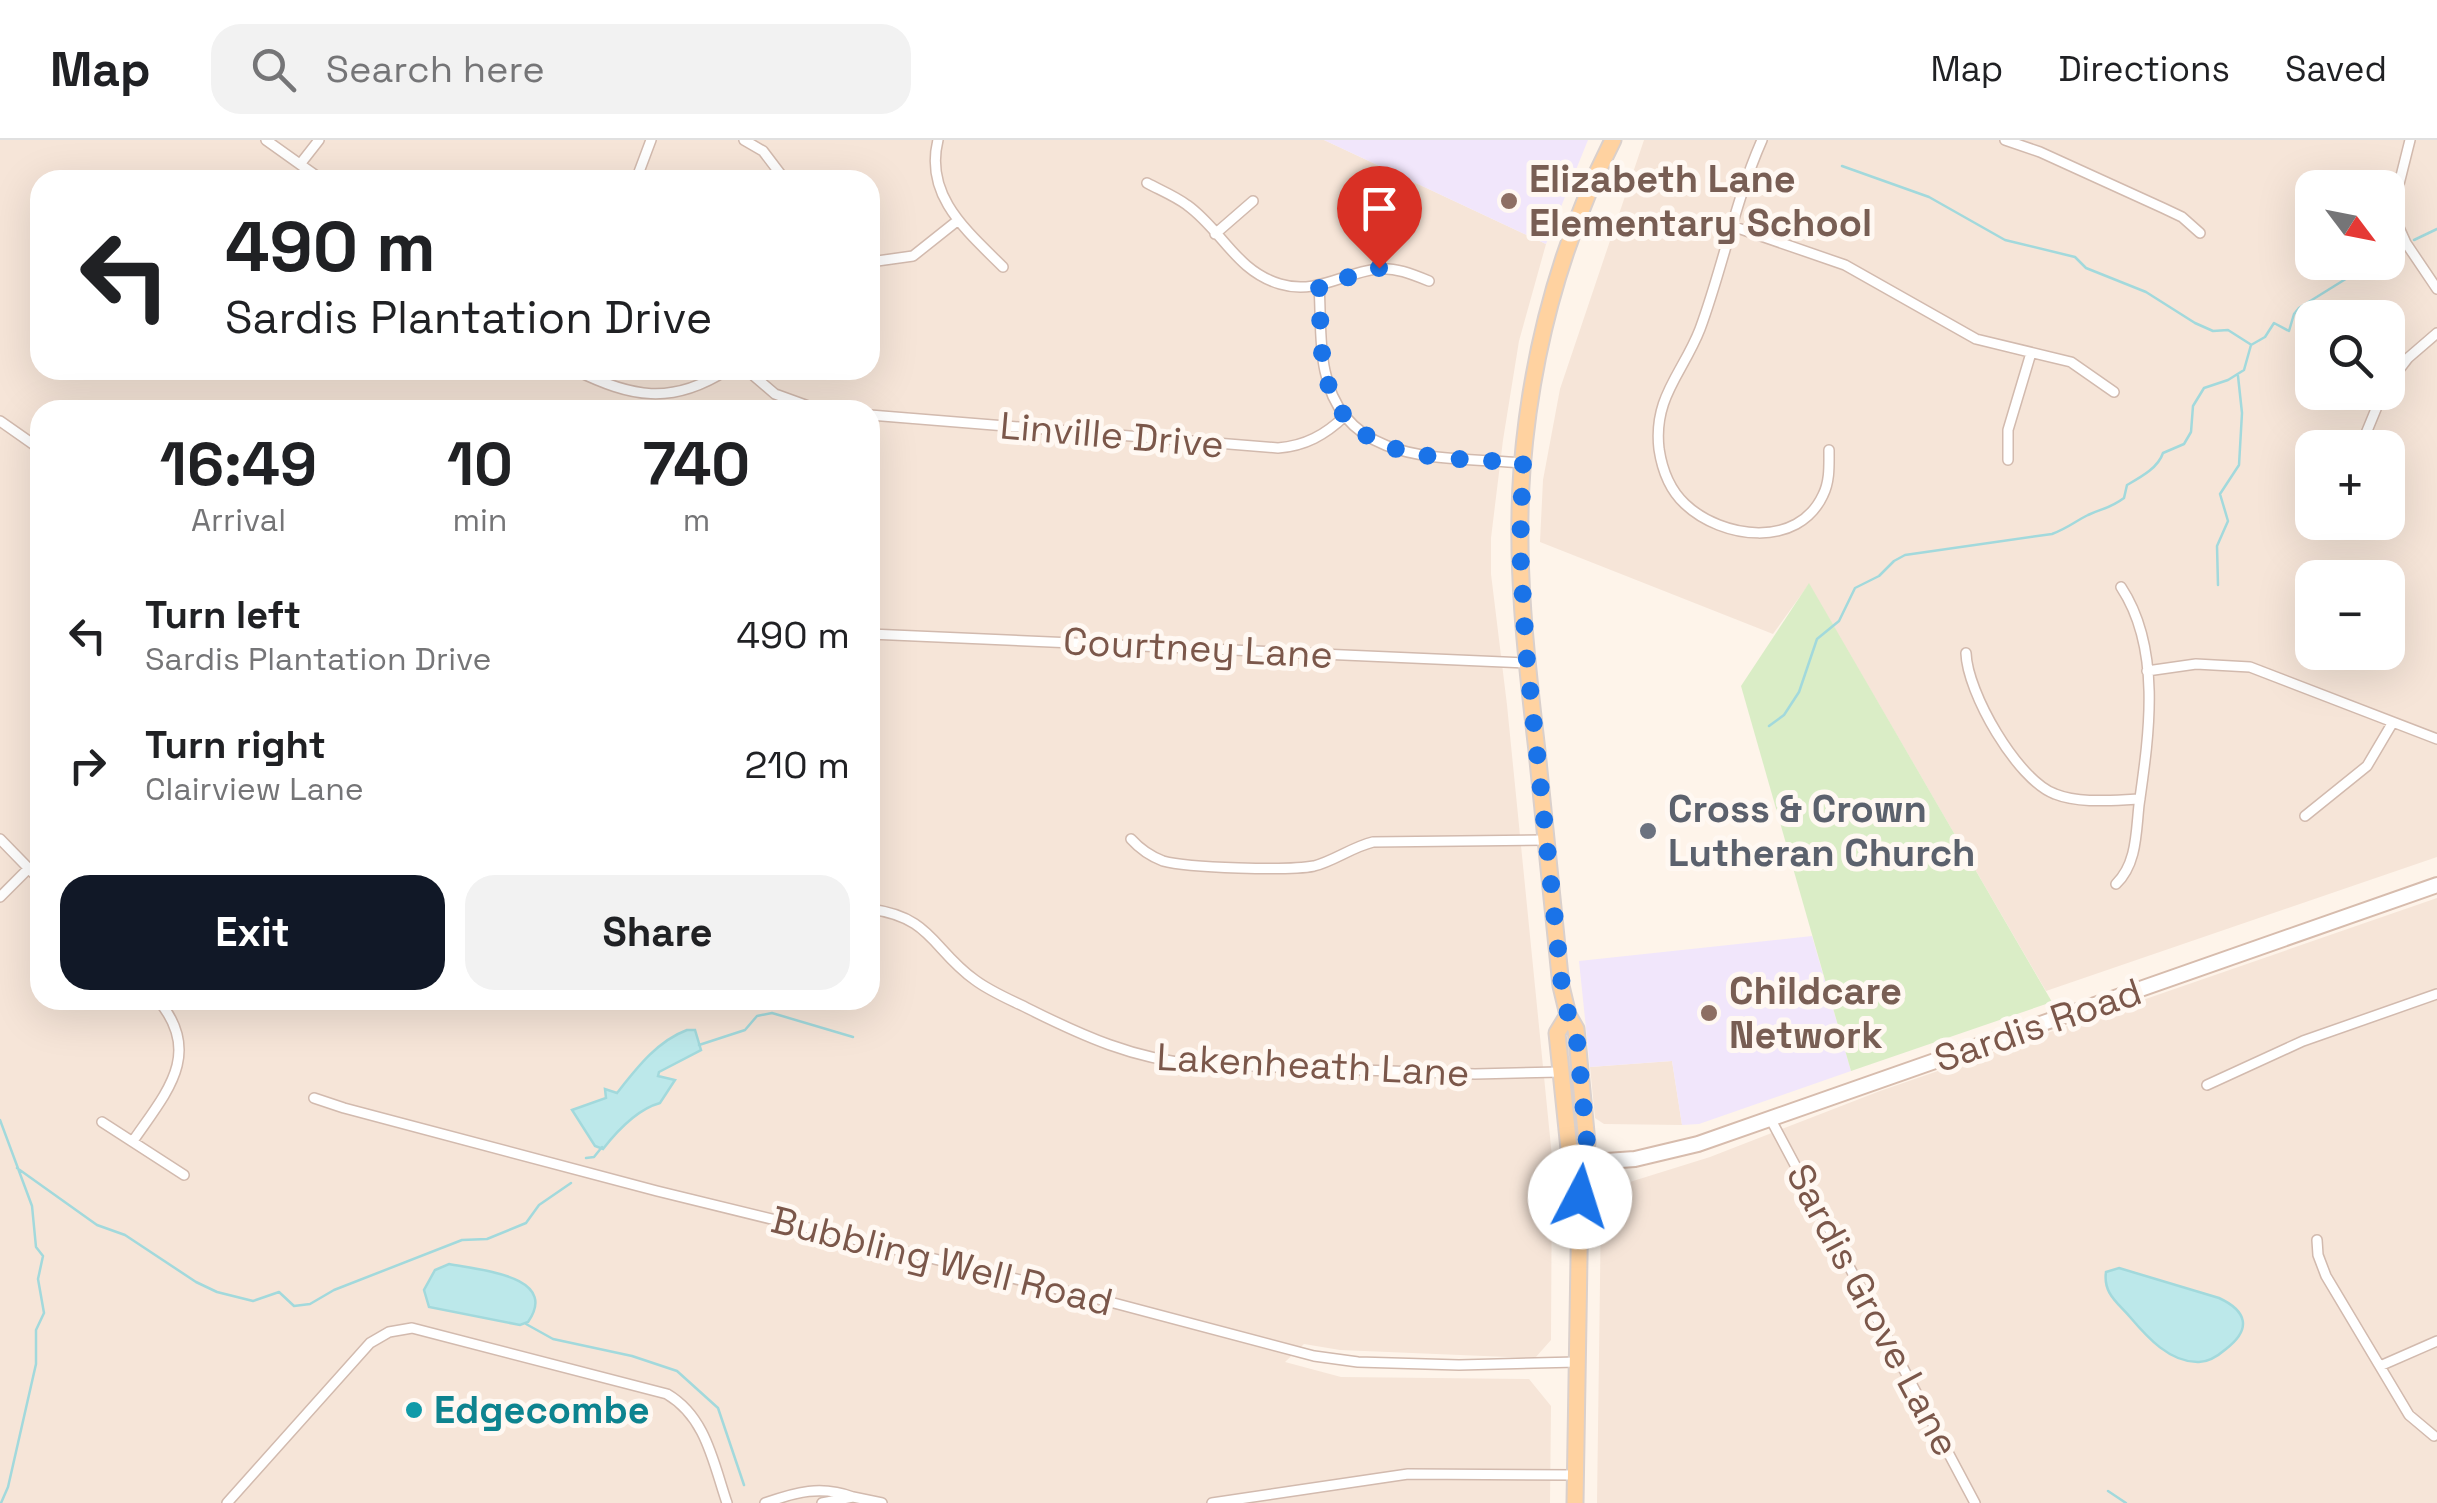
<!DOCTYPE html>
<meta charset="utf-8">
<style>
:root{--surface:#fff;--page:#f2f2f2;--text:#202124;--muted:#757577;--line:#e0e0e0;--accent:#111827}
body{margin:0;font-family:"Space Grotesk",sans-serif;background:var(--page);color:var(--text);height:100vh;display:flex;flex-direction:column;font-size:38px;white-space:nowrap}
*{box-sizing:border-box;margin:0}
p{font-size:32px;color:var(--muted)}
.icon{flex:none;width:55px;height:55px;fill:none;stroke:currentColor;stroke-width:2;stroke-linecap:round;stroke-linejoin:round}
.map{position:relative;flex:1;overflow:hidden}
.details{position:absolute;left:30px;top:260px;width:850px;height:610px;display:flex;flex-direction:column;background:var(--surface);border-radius:30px;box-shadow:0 10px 40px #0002}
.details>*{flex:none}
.hud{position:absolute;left:30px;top:30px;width:850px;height:210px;border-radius:30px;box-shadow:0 10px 40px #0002;background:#fff;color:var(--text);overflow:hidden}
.needle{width:65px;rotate:122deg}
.controls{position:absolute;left:2295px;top:30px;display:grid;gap:20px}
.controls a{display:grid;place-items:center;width:110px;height:110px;border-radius:20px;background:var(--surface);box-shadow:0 10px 40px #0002;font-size:50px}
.pin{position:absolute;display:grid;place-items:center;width:85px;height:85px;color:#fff;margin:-102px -42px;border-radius:50% 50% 50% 0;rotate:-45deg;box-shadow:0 0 10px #0007}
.pin .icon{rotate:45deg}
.me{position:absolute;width:110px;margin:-55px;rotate:5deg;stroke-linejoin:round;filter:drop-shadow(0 0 8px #0008)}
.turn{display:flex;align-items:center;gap:35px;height:210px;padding:0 30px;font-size:45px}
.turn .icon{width:130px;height:130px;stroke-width:2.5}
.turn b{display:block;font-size:70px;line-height:85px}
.eta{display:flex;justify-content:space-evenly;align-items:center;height:170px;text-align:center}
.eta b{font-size:60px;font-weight:800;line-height:70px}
.action{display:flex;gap:20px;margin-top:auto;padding:20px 30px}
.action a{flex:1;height:115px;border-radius:30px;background:var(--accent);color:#fff;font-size:40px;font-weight:800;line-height:115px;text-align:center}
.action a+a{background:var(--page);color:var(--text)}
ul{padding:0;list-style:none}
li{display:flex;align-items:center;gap:30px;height:130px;padding:0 30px}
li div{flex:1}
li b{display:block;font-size:38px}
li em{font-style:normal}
header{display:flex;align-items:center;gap:60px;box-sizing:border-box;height:140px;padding:0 50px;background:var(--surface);border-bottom:2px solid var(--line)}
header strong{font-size:48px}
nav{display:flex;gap:55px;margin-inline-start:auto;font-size:35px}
.search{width:700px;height:90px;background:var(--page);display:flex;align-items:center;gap:25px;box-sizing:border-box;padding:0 35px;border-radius:30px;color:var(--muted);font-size:38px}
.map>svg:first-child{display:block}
</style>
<header>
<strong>Map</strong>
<div class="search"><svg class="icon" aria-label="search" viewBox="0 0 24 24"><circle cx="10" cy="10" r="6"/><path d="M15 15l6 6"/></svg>Search here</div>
<nav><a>Map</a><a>Directions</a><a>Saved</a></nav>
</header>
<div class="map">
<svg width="2437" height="1363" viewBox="0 0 2437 1363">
<rect width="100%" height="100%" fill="#fef4ea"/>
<path fill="#f6e5d8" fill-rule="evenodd" d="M0 0H1324L1546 104 1519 201 1503 300 1491 398V434L1507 565 1552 1017 1551 1200 1535 1218 1340 1210 1304 1204 1285 1222 1341 1237 1529 1239 1551 1266 1550 1363H0ZM40 40H870V230H40ZM40 270H870V860H40Z
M1644 0H2437V717L2046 851 1809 444 1773 494 1540 402 1543 340 1560 249ZM2312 48H2388V122H2312ZM2312 178H2388V252H2312ZM2312 308H2388V382H2312ZM2312 438H2388V512H2312Z
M2437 758V1363H1597L1601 1067 1617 1046 1710 1017 1880 951Z
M1672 921 1682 985 1604 984 1595 978 1590 927Z"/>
<path fill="#f1e6fb" d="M1324 0H1588L1546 104Z
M1812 796 1851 931 1699 984 1682 985 1672 921 1590 927 1579 821Z"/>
<path fill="#daedc6" d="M1809 443 2052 862 1851 931 1741 546Z"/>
<path fill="#bce8ea" stroke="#a2d9dc" stroke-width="2.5" d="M687 890H695L701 910 659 932 658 936 675 940 660 963C638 969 617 991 603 1009L595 1006 572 970 606 958 605 949 617 953C636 929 657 901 687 890Z
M449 1124C480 1130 560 1136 528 1182L520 1185 429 1167 424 1150 435 1130Z
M2119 1128 2219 1158C2247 1171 2252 1189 2226 1209 2219 1215 2209 1222 2199 1222 2170 1223 2147 1197 2130 1177 2117 1162 2103 1153 2106 1132Z"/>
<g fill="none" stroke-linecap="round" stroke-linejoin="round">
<path stroke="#a2d9dc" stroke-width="2.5" d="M1842 26 1929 57 2005 100 2075 117 2086 128 2146 152 2195 183 2213 191 2228 190 2250 204
M2414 100 2437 89
M2388 113 2399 107
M2218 445 2217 406 2228 381 2220 354 2239 325 2242 273 2238 236
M1769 586 1784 575 1799 552 1817 499 1839 481 1855 448 1879 436 1894 421 1905 415 2052 394C2068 388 2074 382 2088 375 2103 368 2109 369 2124 358L2127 345C2141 337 2158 328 2163 313L2184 304 2191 292 2193 266 2204 248 2228 240 2244 230 2251 205 2265 197 2274 183 2289 191 2294 174 2299 168 2373 122
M699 905 745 890 757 876 772 873 853 897
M0 980 32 1066 36 1107 43 1116 38 1139 44 1173 36 1190V1224L8 1347 1 1363
M586 1018 594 1017 602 1007
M17 1028 97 1085 125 1095 196 1142 217 1152 253 1161 279 1152 294 1166 310 1164 334 1150 462 1100 487 1099 526 1083 539 1065 571 1043
M526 1184 553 1199 632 1216 677 1231 718 1268 744 1345
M2108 1351 2126 1363"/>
<defs>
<path id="street" d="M266 0 322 40
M744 0 763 11 785 40
M938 0C924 56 967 91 1003 127
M1762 0C1735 61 1723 127 1700 189 1683 233 1653 257 1659 309 1662 329 1670 350 1685 364 1722 399 1798 409 1823 355 1830 341 1829 325 1829 310
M2005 0 2040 12 2163 68 2182 77 2200 93
M2410 0 2392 72 2406 103 2437 149
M301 23 319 0
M636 40 651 0
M1147 43C1160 50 1175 56 1187 65 1222 90 1236 131 1280 144 1316 155 1343 133 1377 129 1395 127 1412 134 1429 141
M1732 86 1845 125 1976 199 2071 222 2114 252
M1215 94 1253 61
M870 122 913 116 957 81
M1319 146C1321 174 1319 204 1325 231 1344 328 1447 316 1523 323
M575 230C631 257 671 266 727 230
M747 230 775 254 819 270
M2388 244 2408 218 2437 193
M870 275 1278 308C1305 306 1325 295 1345 276
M0 281 40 309
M2360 308 2383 252
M2008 320V290L2031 213
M870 494 1527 523
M1966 513C1967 552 2017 640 2055 654 2080 664 2113 660 2140 659
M2147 531 2196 524 2250 527 2437 599
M2305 676 2367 626 2393 582
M0 699 40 740
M1131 699C1140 709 1150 716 1163 721 1188 728 1289 731 1314 726 1334 721 1352 707 1373 702L1546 700
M2116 744C2137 724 2136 692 2139 665 2149 595 2162 509 2121 447
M0 757 29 728
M870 769C932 777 932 809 975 840 991 852 1011 860 1029 869 1083 896 1134 919 1195 924L1475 934 1560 932
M2207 945 2303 901 2437 854
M314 958 344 968 657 1051 1110 1162 1314 1216 1358 1222 1459 1225 1577 1222
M1770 978 1975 1363
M102 982 184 1035
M133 1001C165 954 204 914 158 860
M2317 1100 2318 1115 2326 1136 2409 1275 2434 1296
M2380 1226 2437 1201
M853 1357 882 1363
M227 1363 370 1203 389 1192 412 1188 667 1254C706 1277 713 1322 727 1363
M765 1363C796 1352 821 1345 853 1357L822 1363
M1212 1363 1408 1334 1575 1335"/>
<path id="secondary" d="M1577 1023 1635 1019 1698 1004 2437 745"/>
<path id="primary" d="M1568 875 1557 893 1569 1009 1577 1023 1580 1057 1575 1363
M1577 1023 1587 1003 1576 889 1568 875 1561 846C1553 767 1545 689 1537 611 1526 518 1515 423 1522 329 1531 215 1561 102 1613 0"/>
</defs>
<use href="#street" stroke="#d2baae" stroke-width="12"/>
<use href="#secondary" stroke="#d7bcad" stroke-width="18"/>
<use href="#primary" stroke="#dad0cc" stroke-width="19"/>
<use href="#street" stroke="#fff" stroke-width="9"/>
<use href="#secondary" stroke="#fff" stroke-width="14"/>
<use href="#primary" stroke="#ffd2a0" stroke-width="15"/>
</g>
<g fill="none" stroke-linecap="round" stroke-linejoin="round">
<path stroke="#1a73e8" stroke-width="18" stroke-dasharray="0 32.4" d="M1379 128 1319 146C1321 174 1319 205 1325 231 1344 328 1447 316 1523 323L1520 408 1526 511 1562 846 1568 874 1576 890 1587 1003 1577 1024 1580 1057"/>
</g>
<g fill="#8d6e63" stroke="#fff8f2" stroke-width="4">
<circle cx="1509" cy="61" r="10"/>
<circle cx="1709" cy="873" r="10"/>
</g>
<circle fill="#6b7280" stroke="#fff8f2" stroke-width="4" cx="1648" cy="691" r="10"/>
<circle fill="#0f9aa8" stroke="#fff8f2" stroke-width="4" cx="414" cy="1270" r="10"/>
<g text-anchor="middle" stroke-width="10" stroke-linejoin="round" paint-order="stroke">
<g font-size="38" font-weight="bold" fill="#785e54" stroke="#fff8f2" text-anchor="start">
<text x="1529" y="52">Elizabeth Lane<tspan x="1529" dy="44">Elementary School</tspan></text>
<text x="1729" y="864">Childcare<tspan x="1729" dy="44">Network</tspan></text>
</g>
<g font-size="38" fill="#7b574a" stroke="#fff8f2">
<text transform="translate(1112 295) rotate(5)" y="13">Linville Drive</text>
<text transform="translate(1198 508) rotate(3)" y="13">Courtney Lane</text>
<text transform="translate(2038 885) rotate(-19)" y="13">Sardis Road</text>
<text transform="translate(1313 925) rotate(3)" y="13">Lakenheath Lane</text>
<text transform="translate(942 1121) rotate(14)" y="13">Bubbling Well Road</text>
<text transform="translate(1873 1170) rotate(62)" y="13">Sardis Grove Lane</text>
</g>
<g font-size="38" font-weight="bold" fill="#5b616d" stroke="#fff8f2" text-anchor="start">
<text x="1668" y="682">Cross &amp; Crown<tspan x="1668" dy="44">Lutheran Church</tspan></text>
</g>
<g font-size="38" font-weight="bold" fill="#0d838f" stroke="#fff8f2" text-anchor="start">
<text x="434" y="1283">Edgecombe</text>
</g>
</g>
</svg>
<div class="controls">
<a><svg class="needle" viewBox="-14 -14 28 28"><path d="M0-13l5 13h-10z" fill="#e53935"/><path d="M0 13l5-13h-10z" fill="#757577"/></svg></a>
<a><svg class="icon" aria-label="search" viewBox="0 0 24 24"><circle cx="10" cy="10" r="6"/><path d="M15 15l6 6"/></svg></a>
<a>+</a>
<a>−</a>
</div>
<div class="pin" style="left:1379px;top:128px;background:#d93025"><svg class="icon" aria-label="arrive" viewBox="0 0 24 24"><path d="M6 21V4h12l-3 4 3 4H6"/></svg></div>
<svg class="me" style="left:1580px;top:1057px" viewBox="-20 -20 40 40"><circle r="19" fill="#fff"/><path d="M0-13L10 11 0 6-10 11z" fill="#1a73e8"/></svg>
<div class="hud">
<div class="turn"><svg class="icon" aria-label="left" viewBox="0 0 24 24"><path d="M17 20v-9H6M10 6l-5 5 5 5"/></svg><div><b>490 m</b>Sardis Plantation Drive</div></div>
</div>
<section class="details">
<div class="eta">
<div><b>16:49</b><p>Arrival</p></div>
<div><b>10</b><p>min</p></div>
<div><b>740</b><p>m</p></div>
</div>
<ul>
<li><svg class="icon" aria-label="left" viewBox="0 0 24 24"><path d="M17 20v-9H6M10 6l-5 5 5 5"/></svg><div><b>Turn left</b><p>Sardis Plantation Drive</p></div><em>490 m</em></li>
<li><svg class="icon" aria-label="right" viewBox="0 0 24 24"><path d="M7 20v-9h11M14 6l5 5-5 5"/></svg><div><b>Turn right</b><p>Clairview Lane</p></div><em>210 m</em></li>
</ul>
<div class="action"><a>Exit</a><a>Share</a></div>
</section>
</div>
